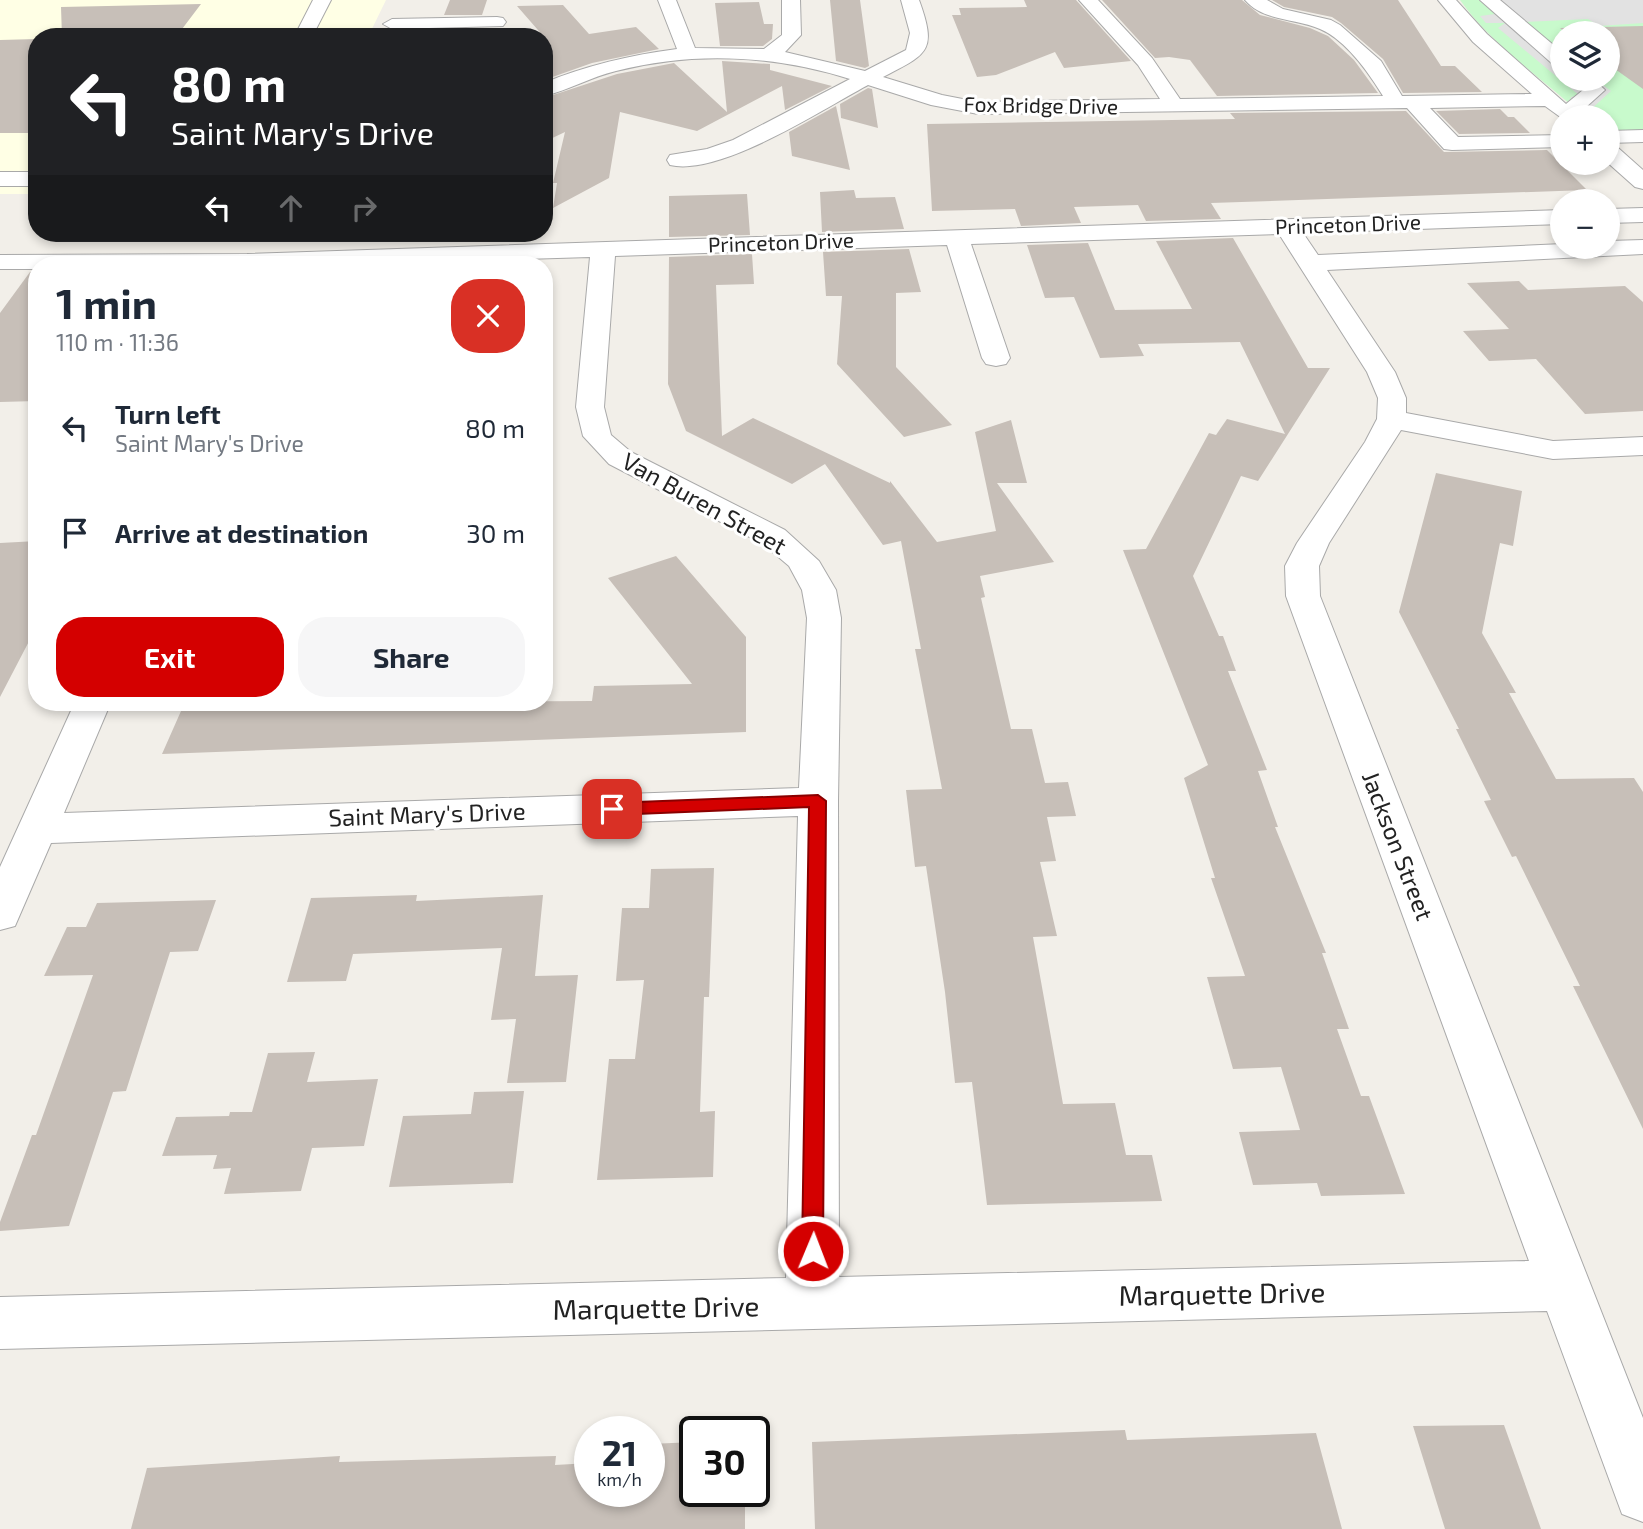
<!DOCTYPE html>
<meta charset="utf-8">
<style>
:root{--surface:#fff;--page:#f6f6f7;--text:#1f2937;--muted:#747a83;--accent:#d40000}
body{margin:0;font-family:"Exo 2",sans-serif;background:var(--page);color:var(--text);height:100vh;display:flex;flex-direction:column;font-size:26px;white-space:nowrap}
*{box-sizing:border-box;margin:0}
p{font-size:23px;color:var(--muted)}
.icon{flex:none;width:38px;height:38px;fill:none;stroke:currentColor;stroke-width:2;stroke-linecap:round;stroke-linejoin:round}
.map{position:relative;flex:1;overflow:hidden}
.sheet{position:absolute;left:28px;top:256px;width:525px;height:455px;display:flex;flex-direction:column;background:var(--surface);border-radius:28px;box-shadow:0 4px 10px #0003}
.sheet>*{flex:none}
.guide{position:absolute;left:28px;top:28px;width:525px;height:214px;border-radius:28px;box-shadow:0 4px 10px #0003;background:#202124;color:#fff;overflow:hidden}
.controls{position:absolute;left:1550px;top:21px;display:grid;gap:14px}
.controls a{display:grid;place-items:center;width:70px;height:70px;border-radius:50%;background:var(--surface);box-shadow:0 4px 10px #0003;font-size:35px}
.speed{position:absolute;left:574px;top:1416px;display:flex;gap:14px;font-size:35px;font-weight:700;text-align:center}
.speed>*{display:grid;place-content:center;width:91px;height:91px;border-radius:50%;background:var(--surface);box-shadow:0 4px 10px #0003;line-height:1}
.speed small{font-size:18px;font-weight:400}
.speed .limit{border:4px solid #111;border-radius:10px;background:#fff;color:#111}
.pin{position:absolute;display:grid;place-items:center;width:60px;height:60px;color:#fff;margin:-30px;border-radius:14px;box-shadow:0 4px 10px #0006}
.me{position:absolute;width:77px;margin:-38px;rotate:1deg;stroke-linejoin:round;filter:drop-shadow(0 0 5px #0008)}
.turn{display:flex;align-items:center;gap:24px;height:147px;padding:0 28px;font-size:32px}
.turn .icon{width:91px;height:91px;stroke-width:2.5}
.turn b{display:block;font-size:49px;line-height:60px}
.lanes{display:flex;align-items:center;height:66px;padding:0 28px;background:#0003;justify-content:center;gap:35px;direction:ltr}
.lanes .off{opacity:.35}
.round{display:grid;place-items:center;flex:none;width:74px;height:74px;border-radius:28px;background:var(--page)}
.headline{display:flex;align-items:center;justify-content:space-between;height:119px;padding:0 28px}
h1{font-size:42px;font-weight:700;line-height:52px}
.button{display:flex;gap:14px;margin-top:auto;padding:14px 28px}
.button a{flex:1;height:80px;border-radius:28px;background:var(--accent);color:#fff;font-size:28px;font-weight:700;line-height:80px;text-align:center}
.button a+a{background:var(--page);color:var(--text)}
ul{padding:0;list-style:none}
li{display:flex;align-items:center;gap:21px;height:105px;padding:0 28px}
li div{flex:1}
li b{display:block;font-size:26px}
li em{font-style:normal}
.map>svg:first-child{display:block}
</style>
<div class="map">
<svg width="1643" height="1529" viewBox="0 0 1643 1529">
<rect width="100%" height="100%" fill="#f2efe9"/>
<path fill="#ffffe5" d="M0 0H386L368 37H37V194H0Z"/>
<path fill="#c8facc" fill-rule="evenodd" d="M1460 0H1643V141L1608 140V117H1584C1543 78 1493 47 1460 0ZM1563 33H1608V79H1563Z"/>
<path fill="#e2e2e2" d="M1479 0H1643V23L1599 26 1588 19 1523 22 1563 53V79H1595L1611 91 1588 112 1570 97 1580 96 1498 28 1505 23H1486L1480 16 1495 14Z"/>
<path fill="#c7bfb8" d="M450 0H487L482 15H444Z
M830 0H860L869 66 865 68 836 61Z
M1024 0H1076L1131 61 1064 68 1055 52 996 75 977 77 952 15H961L959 8 1027 7Z
M1102 0H1242L1260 15 1310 28 1328 36 1354 60 1378 93 1217 96 1190 60 1169 57 1155 58Z
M1272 0H1398L1441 66H1455L1482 92 1403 93 1383 59 1341 23 1332 17 1284 7Z
M759 2 764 24H773L772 39 763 46H720L715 3Z
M201 4 176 37H62L61 7Z
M563 5 589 34 636 27 659 49 592 63 544 80V37L517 6Z
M1643 26V89L1608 64V33H1567L1560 28Z
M478 29 476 37H437L439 30Z
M37 39V133H0V40Z
M722 61 770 64V70L832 86 785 110 782 86 697 131 620 112 609 178 553 208 557 183H553L565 132 544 142V98L617 74 674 63 727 112Z
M868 88 872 89 878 128 841 118 840 104Z
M836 106 850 170 792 156 789 132Z
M1500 109 1508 117H1514L1530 133 1459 134 1436 111Z
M1406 111 1444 152 1547 150 1587 190 1211 203 1221 219 1146 221 1138 205 1074 207 1081 223 1021 226 1015 209 932 211 927 124 1235 119 1230 113Z
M854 190 856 198 895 197 904 229 822 232 820 192Z
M747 194 750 235 669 237V196Z
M1233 238 1308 368H1330L1258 481 1241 476 1193 576 1219 636H1223L1236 671H1228L1267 770 1258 771 1278 827H1275L1326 953H1322L1349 1029H1337L1361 1096H1369L1405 1194 1321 1196 1317 1183 1253 1185 1239 1132 1300 1130 1281 1067 1233 1069 1207 977 1245 976 1211 878H1215L1184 778 1208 765 1123 550 1146 549 1209 433 1216 435 1227 419 1285 434 1240 342 1138 344 1144 356 1100 358 1074 297 1045 298 1027 245 1088 243 1115 310 1192 309 1156 241Z
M909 249 921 292 896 293V367L952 425 904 437 837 364 842 296H826L823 252Z
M752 254 754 284 716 285 722 436 753 418 890 483V481L937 542 996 531 975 432 1011 420 1027 483H997L1054 562 980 576 985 597 981 598 1011 729H1032L1045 783 1068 782 1076 816 1047 817 1056 861 1040 862 1057 936 1033 937 1063 1104 1115 1103 1126 1155H1152L1162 1201 987 1205 972 1082 955 1083 945 992 926 866 915 867 906 790 942 789 915 649H921L901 541 883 545 825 464 792 484 686 431 668 384 669 257Z
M30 272H37V401L0 402V313Z
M1519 281 1528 290 1625 286 1643 302V411L1585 414 1536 359 1489 361 1463 331 1509 329 1467 283Z
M1436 473 1522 491 1513 546 1500 543 1482 633 1516 693H1509L1556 779 1634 778 1643 792V1129L1573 986H1580L1516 856 1512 857 1484 801 1491 800 1456 729H1459L1399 612Z
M37 541V626L0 697V543Z
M676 556 746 637V732L162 754 185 702H242L239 710 449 705 450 702 592 701 594 686 692 684 608 578Z
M714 868 709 997H704L700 1112 715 1111 713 1177 597 1180 609 1059H635L644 980 616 981 622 908H649L651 869Z
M417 895 416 901 543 895 535 976 578 975 566 1082 507 1083 516 1019 491 1020 502 948 353 954 346 981 287 982 311 898Z
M216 900 198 951 170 952 126 1091 113 1092 69 1226 0 1231V1222L32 1135H36L93 975 44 976 67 927H86L97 903Z
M315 1052 307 1082 378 1079 364 1146 312 1148 301 1191 224 1194 231 1168 213 1169 217 1155 162 1156 176 1117 229 1116 230 1112H252L268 1053Z
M524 1091 513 1183 389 1187 403 1116 471 1114 474 1092Z
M1504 1425 1541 1529H1445L1413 1426Z
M1125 1430 1127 1440 1316 1433 1342 1529H815L812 1442Z
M695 1442V1491H745V1529H131L147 1468 340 1456 339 1462 556 1456 555 1465 590 1463V1491H649V1444Z"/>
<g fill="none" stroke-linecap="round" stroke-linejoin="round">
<defs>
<path id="minor" d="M313 0H331L312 37H294Z
M658 0H676L695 48 764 49 782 35V0H800L801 35 785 52 865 71 906 50 910 33 901 0H919C938 52 927 54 883 77L942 95 978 102 1160 99 1138 65 1079 0H1098L1152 58 1180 99 1383 96C1369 73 1346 40 1320 29 1296 18 1264 22 1245 0H1267L1283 9 1331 20 1340 25 1381 61 1402 96 1532 94 1473 42 1438 0H1456L1487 34 1566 104 1583 90 1571 79H1593L1605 90 1575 117 1563 119 1545 106 1430 108 1458 137 1563 135V147L1452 150 1444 149 1407 108 978 114 931 105 868 85C823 109 720 177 670 165L667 160 670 155 707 149 733 140 850 79C774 55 693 51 616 71 591 77 569 90 544 96V83C587 65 631 55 677 49Z
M1480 0H1500L1563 53V69L1556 67Z
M497 17 503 18 506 22 503 26 392 29 383 24 392 19Z
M1643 130V142L1608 143V131Z
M1608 145 1616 146 1643 170V189L1635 187 1608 163Z
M0 172H37V186H0Z
M1643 208V222L1608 223V209Z
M1563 210V224L1303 233 1318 255 1563 244V247H1608V241L1643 240V254L1327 270 1395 372 1406 398V413L1553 441 1643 437V455L1553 459 1401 430 1329 543 1319 566 1320 596 1643 1418V1522L1622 1514 1547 1311 0 1349V1297L786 1278 798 816 51 843 15 926 0 930V867L75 702H111L64 813 799 788 807 618 802 590 789 566 763 544 609 464 583 436 576 407 590 257 369 264H37V269H0V255L247 254ZM1279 234 1367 372 1378 398 1377 419 1365 442 1297 543 1285 566 1286 596 1529 1261 839 1277 838 801 841 618 836 590 819 561 785 530 631 452 611 435 604 407 615 256 947 245 982 358 986 364 996 366 1006 364 1010 358 971 244Z"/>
</defs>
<use href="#minor" stroke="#a9a9a9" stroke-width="2"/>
<use href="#minor" fill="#fff" fill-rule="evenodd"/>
</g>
<path fill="#d40000" stroke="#8a0000" stroke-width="2" d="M818 795 826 801 823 1251 820 1258 813 1261 805 1258 802 1251 809 807 612 815 604 809 612 803Z"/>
<g text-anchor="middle" stroke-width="6" stroke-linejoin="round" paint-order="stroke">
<g font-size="21" fill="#222" stroke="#fff">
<text transform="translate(1041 106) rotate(1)" y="7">Fox Bridge Drive</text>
<text transform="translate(1348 225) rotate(-2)" y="7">Princeton Drive</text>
<text transform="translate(781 243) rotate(-2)" y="7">Princeton Drive</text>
</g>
<g font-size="24" fill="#222" stroke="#fff">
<text transform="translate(704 504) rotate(29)" y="8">Van Buren Street</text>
<text transform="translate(427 815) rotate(-2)" y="8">Saint Mary's Drive</text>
<text transform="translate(1397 846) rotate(69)" y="8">Jackson Street</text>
</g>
<g font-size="28" fill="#222" stroke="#fff">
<text transform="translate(1222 1294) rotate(-1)" y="10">Marquette Drive</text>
<text transform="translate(656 1308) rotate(-1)" y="10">Marquette Drive</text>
</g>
</g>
</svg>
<div class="controls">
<a><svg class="icon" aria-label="layers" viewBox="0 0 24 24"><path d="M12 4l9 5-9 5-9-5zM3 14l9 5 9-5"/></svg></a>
<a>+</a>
<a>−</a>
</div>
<div class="speed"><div>21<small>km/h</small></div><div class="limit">30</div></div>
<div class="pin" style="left:612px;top:809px;background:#d93025"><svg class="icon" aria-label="arrive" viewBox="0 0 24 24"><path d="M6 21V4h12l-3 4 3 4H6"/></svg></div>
<svg class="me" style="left:813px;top:1251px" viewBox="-20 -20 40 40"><circle r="17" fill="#d40000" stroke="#fff" stroke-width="3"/><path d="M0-11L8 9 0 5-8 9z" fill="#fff"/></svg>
<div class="guide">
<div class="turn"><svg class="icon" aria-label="left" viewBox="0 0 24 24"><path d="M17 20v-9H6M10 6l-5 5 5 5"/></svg><div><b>80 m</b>Saint Mary's Drive</div></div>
<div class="lanes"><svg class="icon" aria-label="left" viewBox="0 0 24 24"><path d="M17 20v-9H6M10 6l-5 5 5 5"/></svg><svg class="icon off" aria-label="ahead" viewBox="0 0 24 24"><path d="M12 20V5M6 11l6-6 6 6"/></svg><svg class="icon off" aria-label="right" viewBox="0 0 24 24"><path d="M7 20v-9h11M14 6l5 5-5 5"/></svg></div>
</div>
<section class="sheet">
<div class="headline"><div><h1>1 min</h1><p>110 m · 11:36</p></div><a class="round" style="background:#d93025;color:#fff"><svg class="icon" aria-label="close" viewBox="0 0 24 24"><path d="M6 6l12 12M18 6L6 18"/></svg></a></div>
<ul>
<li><svg class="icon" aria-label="left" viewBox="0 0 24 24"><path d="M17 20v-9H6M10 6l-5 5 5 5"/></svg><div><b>Turn left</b><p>Saint Mary's Drive</p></div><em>80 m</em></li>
<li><svg class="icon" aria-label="arrive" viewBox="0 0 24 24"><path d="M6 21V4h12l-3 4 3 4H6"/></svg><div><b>Arrive at destination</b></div><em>30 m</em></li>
</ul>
<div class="button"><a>Exit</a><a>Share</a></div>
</section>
</div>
